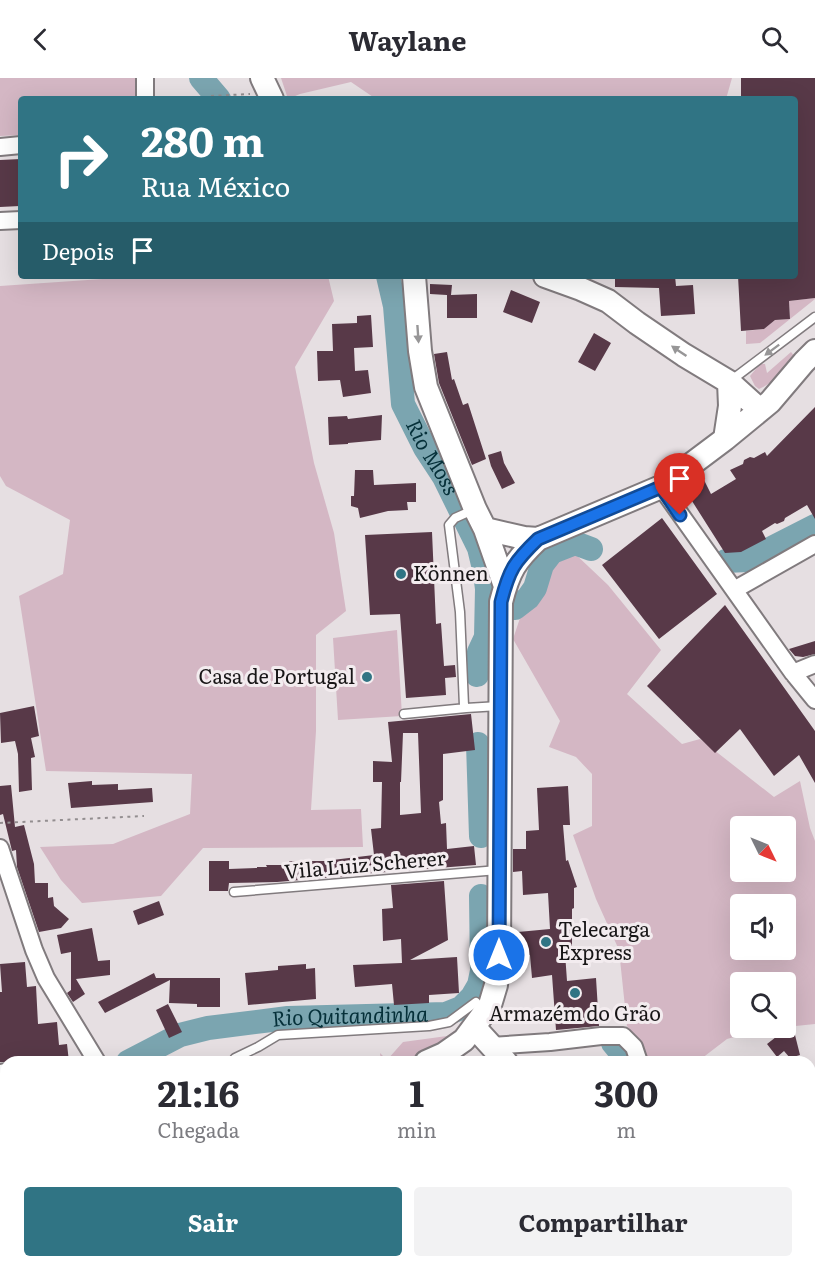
<!DOCTYPE html>
<html lang="pt">
<meta charset="utf-8">
<style>
:root{--surface:#fff;--page:#f2f2f3;--text:#2b2b33;--muted:#7c7c81;--accent:#307484}
body{margin:0;font-family:Literata,serif;background:var(--page);color:var(--text);height:100vh;display:flex;flex-direction:column;font-size:22px;white-space:nowrap}
*{box-sizing:border-box;margin:0}
p{font-size:20px;color:var(--muted)}
.icon{flex:none;width:33px;height:33px;fill:none;stroke:currentColor;stroke-width:2;stroke-linecap:round;stroke-linejoin:round}
.map{position:relative;flex:1;overflow:hidden}
.drawer{position:absolute;left:0px;top:978px;width:816px;height:212px;display:flex;flex-direction:column;background:var(--surface);border-radius:18px 18px 0 0;box-shadow:0 6px 24px #0002}
.drawer>*{flex:none}
.banner{position:absolute;left:18px;top:18px;width:780px;height:183px;border-radius:6px;box-shadow:0 6px 24px #0002;background:#307484;color:#fff;overflow:hidden}
.needle{width:39px;rotate:133deg}
.fabs{position:absolute;left:730px;top:738px;display:grid;gap:12px}
.fabs a{display:grid;place-items:center;width:66px;height:66px;border-radius:6px;background:var(--surface);box-shadow:0 6px 24px #0002;font-size:30px}
.pin{position:absolute;display:grid;place-items:center;width:51px;height:51px;color:#fff;margin:-62px -26px;border-radius:50% 50% 50% 0;rotate:-45deg;box-shadow:0 0 6px #0007}
.pin .icon{rotate:45deg}
.me{position:absolute;width:66px;margin:-33px;rotate:0deg;stroke-linejoin:round;filter:drop-shadow(0 0 4px #0008)}
.turn{display:flex;align-items:center;gap:21px;height:126px;padding:0 24px;font-size:27px}
.turn .icon{width:78px;height:78px;stroke-width:2.5}
.turn b{display:block;font-size:42px;line-height:51px}
.then{display:flex;align-items:center;height:57px;padding:0 24px;background:#0003;gap:12px;font-size:22px}
.eta{display:flex;justify-content:space-evenly;align-items:center;height:102px;text-align:center}
.eta b{font-size:36px;font-weight:700;line-height:42px}
.primary-button{display:flex;gap:12px;margin-top:auto;padding:12px 24px}
.primary-button a{flex:1;height:69px;border-radius:6px;background:var(--accent);color:#fff;font-size:24px;font-weight:700;line-height:69px;text-align:center}
.primary-button a+a{background:var(--page);color:var(--text)}
header{display:flex;justify-content:space-between;align-items:center;height:78px;padding:0 24px;background:var(--surface);font-size:27px;font-weight:700}
.map>svg:first-child{display:block}
</style>
<header><svg class="icon" aria-label="back" viewBox="0 0 24 24"><path d="M15 5l-7 7 7 7"/></svg>Waylane<svg class="icon" aria-label="search" viewBox="0 0 24 24"><circle cx="10" cy="10" r="6"/><path d="M15 15l6 6"/></svg></header>
<div class="map">
<svg width="815" height="1189" viewBox="0 0 815 1189">
<rect width="100%" height="100%" fill="#e6dfe2"/>
<path fill="#d4b7c4" fill-rule="evenodd" d="M0 0H137L136 21H21V57L0 58Z
M281 0H732L726 21H376L351 4 300 16 288 21Z
M146 198H328L334 223 295 289 314 385 334 455 346 533 316 557V653L311 732 361 731 363 769 203 770 161 818 82 825 61 802 40 769 113 766 190 736 192 696 46 693 19 518 63 496 70 442 6 408 0 398V208Z
M815 220V221L760 265 746 266V253L764 251 775 242 790 241 789 223Z
M791 274 795 279C785 290 774 305 759 311L755 308 750 298 760 286H765L767 295Z
M571 472 608 507 661 572 627 616 682 666 700 661 774 719 800 703 810 750 815 763V946L786 949V904H741V950H782L759 952 727 961 697 984H648L641 969 627 948 619 872 596 821 573 757 592 748V696L576 679 549 669 560 643 513 561 530 510ZM741 748H786V794H741ZM741 826H786V872H741Z
M397 552 402 638 338 642 333 560Z
M460 949 463 952 416 982 403 984H381L380 975 387 982 403 964 447 958Z
M86 1184H209V1189H86Z"/>
<g fill="none" stroke-linecap="round" stroke-linejoin="round">
<g stroke="#7ba5b0" stroke-width="24">
<path d="M201 0 219 21"/>
<path id="s1" d="M388 198 395 228 403 326 425 370 444 399 479 470 485 495 487 511 486 559 479 574 477 597"/>
<path d="M726 483 748 482 815 448"/>
<path d="M515 530 528 520 535 510 542 487 552 474 575 465 591 471"/>
<path d="M478 666 481 758"/>
<path d="M613 965 622 976 625 984"/>
<path id="s2" d="M128 984 180 957 208 950 288 940 446 936 461 930 472 919 479 907 482 893 481 818"/>
</g>
</g>
<path fill="#583948" fill-rule="evenodd" d="M741 0H815V220L789 223 790 241 775 242 764 251 741 253 738 198H795V21H741Z
M21 81 20 128 0 129V82Z
M615 198H675L676 208 693 207 695 236 661 238 659 210 615 209Z
M430 206 452 207 451 217 477 216V240H447V217L430 216Z
M511 212 540 224 532 245 503 234Z
M371 237 373 269 354 270 355 293 368 292 371 315 343 319 340 302 318 303 317 273H333L332 246 357 245V238Z
M594 255 611 265 595 293 578 284Z
M447 274 452 302 454 301 463 327 468 325 486 381 472 387 439 305 434 276Z
M815 329V441L807 427 785 440 784 443 777 446 775 445 762 453 766 461 741 474 725 475 692 423 686 426 679 413 701 396 711 416 736 401 730 392 743 386 744 382 750 379 754 380 765 374 767 378Z
M382 337 381 362 348 365V366L329 367 328 339 347 338 348 341Z
M501 373 504 385 515 405 502 411 491 388 488 377Z
M355 392H373L374 407 416 405V424H407L408 432 388 433 360 440 358 430 351 428V418H354Z
M662 440 717 516 659 561 602 487Z
M432 454 436 546 441 545 444 588 455 587 456 599 445 600 446 617 406 620 400 536 370 537 365 457Z
M725 527 815 653V705L799 677 774 698 740 651 715 675 647 608Z
M815 563V576L803 579 795 578 789 571Z
M34 628 39 658 31 660 35 679 31 680 32 712 19 714 18 676 15 663 1 665 0 635Z
M471 636 475 672 443 676V722L439 724 441 746 446 745 447 771 474 768 476 787 348 797V798L277 804 229 805 228 813H209V783H229V791L257 790V789H267L266 787H289V783H324L374 777 371 751 381 750 382 704H373V683L392 684 388 644ZM403 655H418L421 735 400 737V704H401Z
M92 703V707L118 706V712L152 710 153 724 71 730 68 705Z
M11 707 15 749 24 747 34 786 35 805H48V820L53 819 54 828 69 841 61 850 39 854 17 789 16 772 12 773 3 736 0 737V708Z
M568 708 570 747H563L566 783 568 782 577 809 574 810V830L572 831V874L565 875 567 903 596 900 599 948 556 952 552 897 532 900 530 877 520 878 518 854 550 851 548 815 523 817 522 793 513 794V771H526V753L539 752 537 710Z
M444 803 448 862 410 882 457 879 459 915 429 917V925L394 927 392 906 355 909 353 887 402 885 401 861 383 863 382 831 393 830 391 807Z
M159 823 164 837 138 847 133 833Z
M92 850 98 883 110 882V897L76 901 85 916 73 924 67 915 71 912V874L61 876 57 857Z
M25 884 27 909 36 908 38 946 57 944 59 967 67 966 69 984H0V914H2L0 886Z
M306 886V891L315 890 316 921 248 927 245 895 278 892V888Z
M154 895 156 900H220V929H197V926L169 925 170 902 105 935 98 924Z
M168 926 182 954 169 960 156 932Z
M794 953 800 977 790 980 784 973 777 979 767 966 776 959Z"/>
<g fill="none" stroke-linecap="round" stroke-linejoin="round">
<defs>
<path id="lane" d="M729 304 815 239
M475 431 455 440 449 447 460 534 464 628 466 630 499 628
M404 636 466 630
M234 814 498 792
M232 984 235 980 258 969 278 957 429 948 449 944 476 924
M0 1058 6 1055
M0 1077 6 1087
M0 1130 6 1126
M286 1184V1189"/>
<path id="street" d="M145 21V0
M0 69 21 67
M0 143 21 142
M661 409 793 595 815 622
M734 512 815 466
M793 595 815 586
M0 770 34 872 46 900 97 984
M491 968 550 964 601 958H623L634 969 639 984
M0 995 6 994
M810 1025 815 1024
M810 1171 815 1174
M725 1184 729 1189"/>
<path id="secondary" d="M262 0 272 21
M414 198 420 273 426 309 475 431 485 451 505 508
M545 198 581 211 608 223 637 245 684 277 729 304 760 332
M725 361 730 328 729 304
M485 451 524 460 538 461
M475 950 506 984
M426 984 444 976 464 962 490 927 496 907 499 877 501 524C509 492 515 483 538 461L661 409 725 361 770 324 804 284 815 273
M0 1100 6 1097
M383 1189 384 1184"/>
</defs>
<use href="#lane" stroke="#817b7e" stroke-width="11"/>
<use href="#street" stroke="#817b7e" stroke-width="20"/>
<use href="#secondary" stroke="#817b7e" stroke-width="26"/>
<path stroke="#938e90" stroke-width="2" stroke-dasharray="3 4.5" stroke-linecap="butt" d="M211 18 250 16
M0 745 144 738"/>
<use href="#lane" stroke="#fff" stroke-width="8"/>
<use href="#street" stroke="#fff" stroke-width="16"/>
<use href="#secondary" stroke="#fff" stroke-width="22"/>
</g>
<defs><path id="oneway-solid" d="M-6-.8H1V-3.2L6.5 0L1 3.2V.8H-6Z" transform="scale(1.5)"/></defs>
<g fill="#979697">
<use href="#oneway-solid" transform="translate(418 256) rotate(86)"/>
<use href="#oneway-solid" transform="translate(772 272) rotate(143)"/>
<use href="#oneway-solid" transform="translate(679 273) rotate(-146)"/>
</g>
<g fill="none" stroke-linecap="round" stroke-linejoin="round">
<defs>
<path id="route" d="M499 877 501 524C509 492 514 484 538 461L661 409 680 437"/>
</defs>
<use href="#route" stroke="#114b97" stroke-width="15"/>
<use href="#route" stroke="#1a73e8" stroke-width="10"/>
</g>
<g fill="#307484" stroke="#f3ecef" stroke-width="2">
<circle cx="401" cy="496" r="6"/>
<circle cx="367" cy="599" r="6"/>
<circle cx="546" cy="864" r="6"/>
<circle cx="575" cy="915" r="6"/>
</g>
<g text-anchor="middle" stroke-width="6" stroke-linejoin="round" paint-order="stroke">
<g font-size="20" fill="#181617" stroke="#f3ecef" text-anchor="start">
<text x="413" y="503">Können</text>
<text x="355" y="606" text-anchor="end">Casa de Portugal</text>
<text x="558" y="859">Telecarga<tspan x="558" dy="23">Express</tspan></text>
<text x="575" y="943" text-anchor="middle">Armazém do Grão</text>
</g>
<g font-size="20" fill="#181617" stroke="#f3ecef">
<text transform="translate(365 787) rotate(-5)" y="7">Vila Luiz Scherer</text>
</g>
<g font-size="21" font-style="italic" fill="#053039" stroke="#f3ecef">
<text dy="7" stroke="none"><textPath href="#s1" startOffset="190">Rio Moss</textPath></text>
<text dy="7" stroke="none"><textPath href="#s2" startOffset="230">Rio Quitandinha</textPath></text>
</g>
</g>
</svg>
<div class="fabs">
<a><svg class="needle" viewBox="-14 -14 28 28"><path d="M0-13l5 13h-10z" fill="#e53935"/><path d="M0 13l5-13h-10z" fill="#7c7c81"/></svg></a>
<a><svg class="icon" aria-label="sound" viewBox="0 0 24 24"><path d="M4 9h4l5-4v14l-5-4H4zM17 9q2 3 0 6"/></svg></a>
<a><svg class="icon" aria-label="search" viewBox="0 0 24 24"><circle cx="10" cy="10" r="6"/><path d="M15 15l6 6"/></svg></a>
</div>
<div class="pin" style="left:680px;top:437px;background:#d93025"><svg class="icon" aria-label="arrive" viewBox="0 0 24 24"><path d="M6 21V4h12l-3 4 3 4H6"/></svg></div>
<svg class="me" style="left:499px;top:877px" viewBox="-20 -20 40 40"><circle r="17" fill="#1a73e8" stroke="#fff" stroke-width="3"/><path d="M0-11L8 9 0 5-8 9z" fill="#fff"/></svg>
<div class="banner">
<div class="turn"><svg class="icon" aria-label="right" viewBox="0 0 24 24"><path d="M7 20v-9h11M14 6l5 5-5 5"/></svg><div><b>280 m</b>Rua México</div></div>
<div class="then">Depois<svg class="icon" aria-label="arrive" viewBox="0 0 24 24"><path d="M6 21V4h12l-3 4 3 4H6"/></svg></div>
</div>
<section class="drawer">
<div class="eta">
<div><b>21:16</b><p>Chegada</p></div>
<div><b>1</b><p>min</p></div>
<div><b>300</b><p>m</p></div>
</div>
<div class="primary-button"><a>Sair</a><a>Compartilhar</a></div>
</section>
</div>
